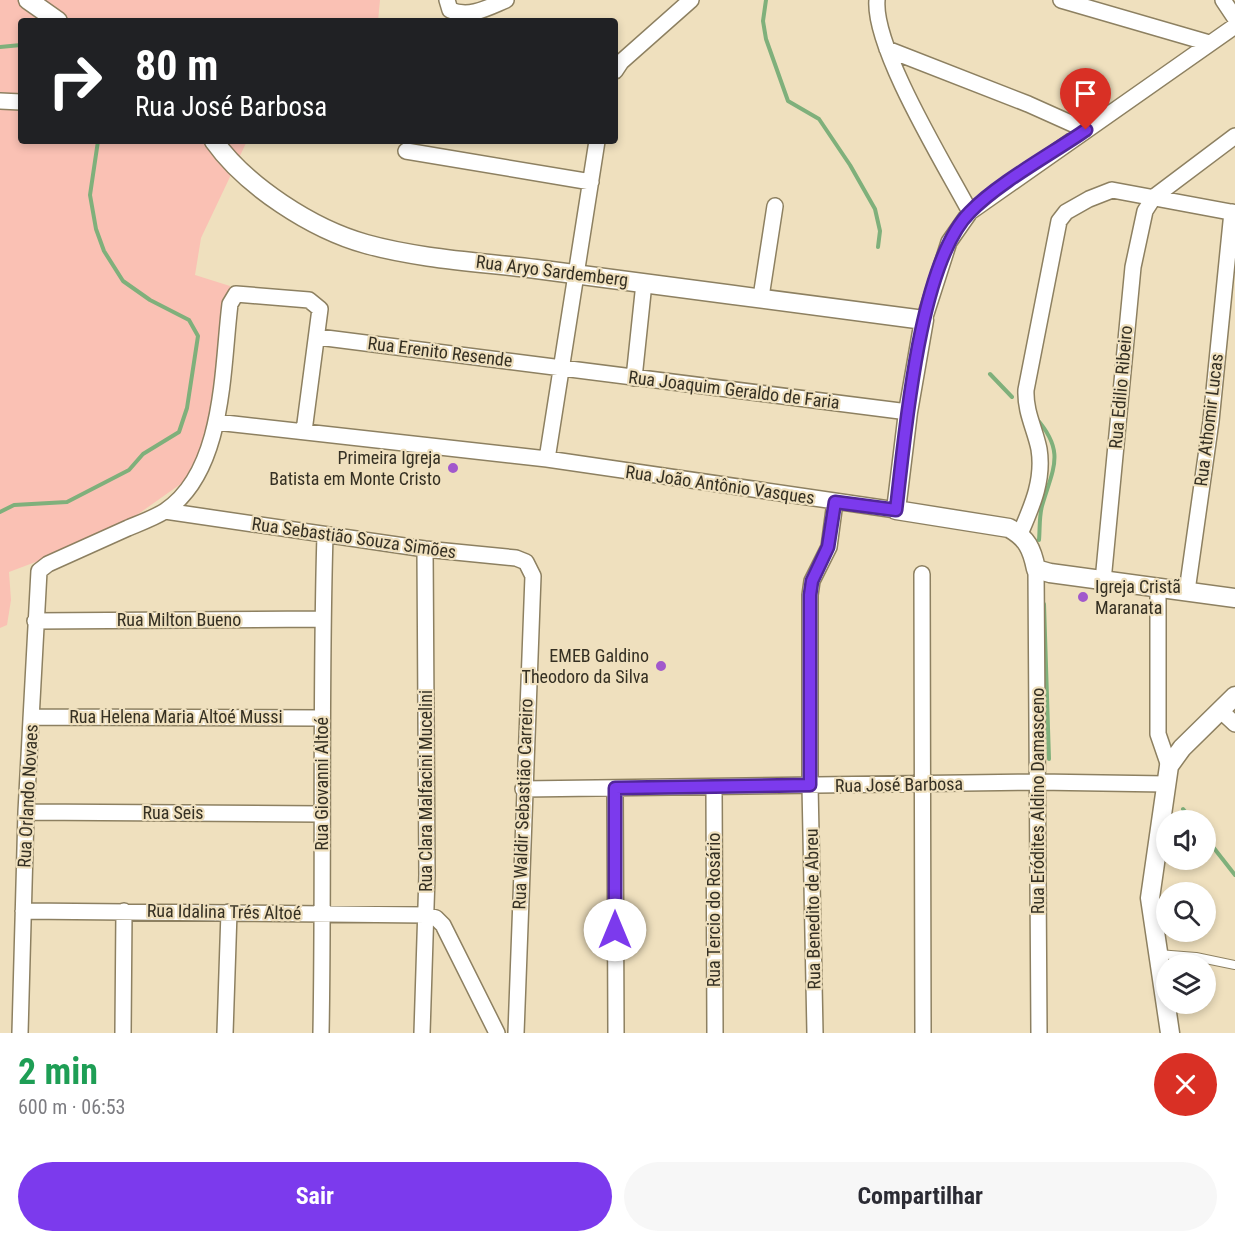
<!DOCTYPE html>
<html lang="pt">
<meta charset="utf-8">
<style>
:root{--surface:#fff;--page:#f7f7f7;--text:#2b2b33;--muted:#7c7c81;--accent:#7c3aed}
body{margin:0;font-family:"Roboto Condensed",sans-serif;background:var(--page);color:var(--text);height:100vh;display:flex;flex-direction:column;font-size:22px;white-space:nowrap}
*{box-sizing:border-box;margin:0}
p{font-size:20px;color:var(--muted)}
.icon{flex:none;width:33px;height:33px;fill:none;stroke:currentColor;stroke-width:2;stroke-linecap:round;stroke-linejoin:round}
.map{position:relative;height:1033px;overflow:hidden}
.sheet{display:flex;flex-direction:column;background:var(--surface);flex:1}
.sheet>*{flex:none}
.top-card{position:absolute;left:18px;top:18px;width:600px;height:126px;border-radius:6px;box-shadow:0 3px 9px #0003;background:#202124;color:#fff;overflow:hidden}
.controls{position:absolute;left:1156px;top:810px;display:grid;gap:12px}
.controls a{display:grid;place-items:center;width:60px;height:60px;border-radius:50%;background:var(--surface);box-shadow:0 3px 9px #0003;font-size:30px}
.pin{position:absolute;display:grid;place-items:center;width:51px;height:51px;color:#fff;margin:-62px -26px;border-radius:50% 50% 50% 0;rotate:-45deg;box-shadow:0 0 6px #0007}
.pin .icon{rotate:45deg}
.me{position:absolute;width:66px;margin:-33px;rotate:0deg;stroke-linejoin:round;filter:drop-shadow(0 0 4px #0008)}
.turn{display:flex;align-items:center;gap:21px;height:126px;padding:0 18px;font-size:27px}
.turn .icon{width:78px;height:78px;stroke-width:2.5}
.turn b{display:block;font-size:42px;line-height:51px}
.round{display:grid;place-items:center;flex:none;width:63px;height:63px;border-radius:32px;background:var(--page)}
.overview{display:flex;align-items:center;justify-content:space-between;height:102px;padding:0 18px}
h1{font-size:36px;font-weight:700;line-height:45px;color:#1e9e55}
.button{display:flex;gap:12px;margin-top:auto;padding:12px 18px}
.button a{flex:1;height:69px;border-radius:36px;background:var(--accent);color:#fff;font-size:24px;font-weight:700;line-height:69px;text-align:center}
.button a+a{background:var(--page);color:var(--text)}
.map>svg:first-child{display:block}
</style>
<div class="map">
<svg width="1235" height="1033" viewBox="0 0 1235 1033">
<rect width="100%" height="100%" fill="#efe0be"/>
<path fill="#fac1b4" d="M0 0H380L378 21H21V141H247L201 238 195 275 230 286 215 408 192 476 110 534 9 572 11 600 7 625 0 628Z"/>
<g fill="none" stroke-linecap="round" stroke-linejoin="round">
<path stroke="#7fb07b" stroke-width="4" d="M766 0 763 21 766 39 788 101 819 119 850 165 875 209 880 231 878 247
M0 47 21 45
M990 374 1012 397
M1036 418C1066 452 1053 468 1042 506 1039 517 1040 529 1039 540
M0 512 14 505 67 502 129 470 143 454 179 432 187 408 198 336 189 320 150 300 123 281 104 251 96 229 90 195 98 141
M1044 604 1049 759
M1183 809 1192 820
M1206 838 1235 875"/>
<defs>
<path id="service" d="M1158 954 1196 957 1235 965"/>
<path id="minor" d="M447 0 450 10C470 18 487 8 506 0
M877 0C873 48 945 165 970 212
M1061 0 1209 43
M1223 0 1235 18
M887 49 1028 104 1086 130
M615 71 621 62 691 0
M0 101 21 102
M406 151 591 182
M761 297 775 206
M924 320 949 242 970 212 1235 26
M318 337 908 412
M634 378 644 283
M216 422 547 459 896 510
M547 459 597 141
M165 511 425 549 516 558 526 562 533 576 516 1033
M1020 534C1032 506 1044 480 1039 449 1035 429 1025 412 1026 390L1059 221 1066 212 1089 199 1112 190 1235 213
M1036 569 1039 1033
M922 574 923 1033
M1103 581 1133 267 1145 211 1154 197 1235 136
M1158 587V734L1169 766
M1187 591 1211 421 1232 212
M35 621 322 619
M1220 710 1235 724
M31 717 322 718
M714 787 715 1033
M615 788 616 1033
M523 789 1038 782 1166 784
M26 812 321 814
M23 911 426 915 436 918 443 925 497 1033
M20 1033 26 812 39 571 48 564C75 552 101 540 128 528 140 523 154 518 165 511 225 471 222 368 230 304L236 294 309 300 320 309 304 431
M123 1033 124 911
M225 1033 229 912
M321 1033C324 867 320 701 325 535
M422 1033 427 875 425 549
M815 1033 810 785V595L812 581 829 547 835 502"/>
<path id="tertiary" d="M28 0 58 21
M214 141C246 186 312 229 366 244 420 259 480 262 536 269 665 287 795 302 924 320L908 412 896 510 1009 528C1027 538 1032 549 1036 569L1050 573 1235 598
M1170 1033 1150 898 1169 766 1182 748 1235 696"/>
</defs>
<use href="#service" stroke="#8d8061" stroke-width="10"/>
<use href="#minor" stroke="#8d8061" stroke-width="18"/>
<use href="#tertiary" stroke="#8d8061" stroke-width="21"/>
<use href="#service" stroke="#fff" stroke-width="8"/>
<use href="#minor" stroke="#fff" stroke-width="15"/>
<use href="#tertiary" stroke="#fff" stroke-width="18"/>
</g>
<g fill="none" stroke-linecap="round" stroke-linejoin="round">
<defs>
<path id="route" d="M615 930V788L810 785V595L812 581 828 547 835 502 896 510C905 437 918 264 970 212 998 183 1051 154 1086 130"/>
</defs>
<use href="#route" stroke="#51269a" stroke-width="15"/>
<use href="#route" stroke="#7c3aed" stroke-width="10"/>
</g>
<g fill="#a158cc" stroke="#efe0be" stroke-width="2">
<circle cx="453" cy="468" r="6"/>
<circle cx="1083" cy="597" r="6"/>
<circle cx="661" cy="666" r="6"/>
</g>
<g text-anchor="middle" stroke-width="4.5" stroke-linejoin="round" paint-order="stroke">
<g font-size="18" fill="#353023" stroke="#efe0be">
<text transform="translate(552 271) rotate(7)" y="6">Rua Aryo Sardemberg</text>
<text transform="translate(440 352) rotate(7)" y="6">Rua Erenito Resende</text>
<text transform="translate(1121 387) rotate(-85)" y="6">Rua Edilio Ribeiro</text>
<text transform="translate(734 390) rotate(7)" y="6">Rua Joaquim Geraldo de Faria</text>
<text transform="translate(1209 420) rotate(-83)" y="6">Rua Athomir Lucas</text>
<text transform="translate(720 485) rotate(8)" y="6">Rua João Antônio Vasques</text>
<text transform="translate(354 538) rotate(8)" y="6">Rua Sebastião Souza Simões</text>
<text x="179" y="626">Rua Milton Bueno</text>
<text x="176" y="723">Rua Helena Maria Altoé Mussi</text>
<text transform="translate(322 784) rotate(-90)" y="6">Rua Giovanni Altoé</text>
<text transform="translate(899 785) rotate(-1)" y="6">Rua José Barbosa</text>
<text transform="translate(426 791) rotate(-90)" y="6">Rua Clara Malfacini Mucelini</text>
<text transform="translate(28 796) rotate(-87)" y="6">Rua Orlando Novaes</text>
<text transform="translate(1038 801) rotate(-90)" y="6">Rua Eródites Aldino Damasceno</text>
<text transform="translate(523 804) rotate(-88)" y="6">Rua Waldir Sebastião Carreiro</text>
<text x="173" y="819">Rua Seis</text>
<text transform="translate(813 909) rotate(-91)" y="6">Rua Benedito de Abreu</text>
<text transform="translate(714 910) rotate(-90)" y="6">Rua Tercio do Rosário</text>
<text transform="translate(224 912) rotate(1)" y="6">Rua Idalina Trés Altoé</text>
</g>
<g font-size="18" fill="#353023" stroke="#efe0be" text-anchor="end">
<text x="441" y="464">Primeira Igreja<tspan x="441" dy="21">Batista em Monte Cristo</tspan></text>
<text x="1095" y="593" text-anchor="start">Igreja Cristã<tspan x="1095" dy="21">Maranata</tspan></text>
<text x="649" y="662">EMEB Galdino<tspan x="649" dy="21">Theodoro da Silva</tspan></text>
</g>
</g>
</svg>
<div class="controls">
<a><svg class="icon" aria-label="sound" viewBox="0 0 24 24"><path d="M4 9h4l5-4v14l-5-4H4zM17 9q2 3 0 6"/></svg></a>
<a><svg class="icon" aria-label="search" viewBox="0 0 24 24"><circle cx="10" cy="10" r="6"/><path d="M15 15l6 6"/></svg></a>
<a><svg class="icon" aria-label="layers" viewBox="0 0 24 24"><path d="M12 4l9 5-9 5-9-5zM3 14l9 5 9-5"/></svg></a>
</div>
<div class="pin" style="left:1086px;top:130px;background:#d93025"><svg class="icon" aria-label="arrive" viewBox="0 0 24 24"><path d="M6 21V4h12l-3 4 3 4H6"/></svg></div>
<svg class="me" style="left:615px;top:930px" viewBox="-20 -20 40 40"><circle r="19" fill="#fff"/><path d="M0-13L10 11 0 6-10 11z" fill="#7c3aed"/></svg>
<div class="top-card">
<div class="turn"><svg class="icon" aria-label="right" viewBox="0 0 24 24"><path d="M7 20v-9h11M14 6l5 5-5 5"/></svg><div><b>80 m</b>Rua José Barbosa</div></div>
</div>
</div>
<section class="sheet">
<div class="overview"><div><h1>2 min</h1><p>600 m · 06:53</p></div><a class="round" style="background:#d93025;color:#fff"><svg class="icon" aria-label="close" viewBox="0 0 24 24"><path d="M6 6l12 12M18 6L6 18"/></svg></a></div>
<div class="button"><a>Sair</a><a>Compartilhar</a></div>
</section>
